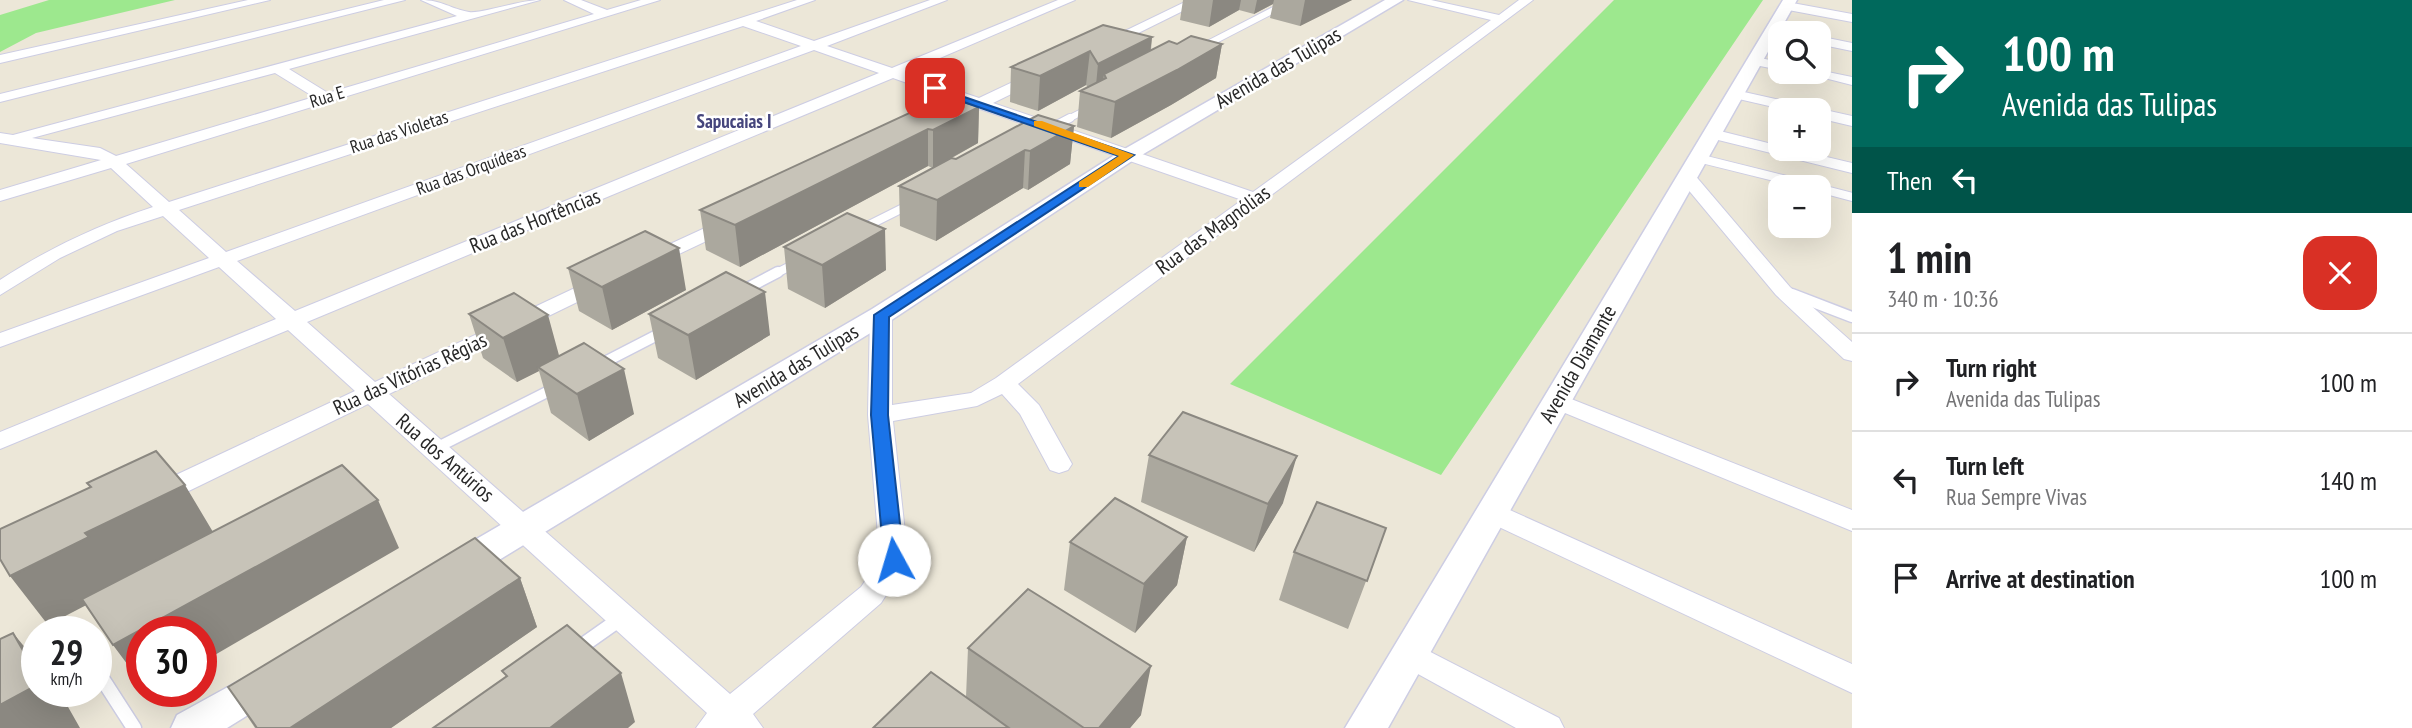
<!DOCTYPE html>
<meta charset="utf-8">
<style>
:root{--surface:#fff;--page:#f6f6f6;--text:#202124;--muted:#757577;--line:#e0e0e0}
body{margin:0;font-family:"PT Sans Narrow",sans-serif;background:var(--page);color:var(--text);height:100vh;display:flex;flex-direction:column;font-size:26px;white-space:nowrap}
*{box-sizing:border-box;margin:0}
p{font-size:23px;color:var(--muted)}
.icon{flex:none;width:38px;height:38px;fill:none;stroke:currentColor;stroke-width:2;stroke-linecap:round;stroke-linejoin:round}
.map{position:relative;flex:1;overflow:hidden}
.panel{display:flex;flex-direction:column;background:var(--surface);width:560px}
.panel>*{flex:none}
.top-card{background:#00695c;color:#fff;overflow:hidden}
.fabs{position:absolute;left:1768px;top:21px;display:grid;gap:14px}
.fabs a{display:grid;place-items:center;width:63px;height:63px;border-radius:14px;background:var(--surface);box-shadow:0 7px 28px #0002;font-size:35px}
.speed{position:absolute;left:21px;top:616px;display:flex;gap:14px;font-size:35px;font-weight:700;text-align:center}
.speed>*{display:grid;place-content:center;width:91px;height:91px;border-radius:50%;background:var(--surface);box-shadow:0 7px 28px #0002;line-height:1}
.speed small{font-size:18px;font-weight:400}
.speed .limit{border:10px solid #d22;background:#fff;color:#111}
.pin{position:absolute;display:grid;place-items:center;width:60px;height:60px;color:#fff;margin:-30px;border-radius:14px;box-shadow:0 4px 10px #0006}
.me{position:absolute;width:77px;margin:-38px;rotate:354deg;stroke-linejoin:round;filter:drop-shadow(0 0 5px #0008)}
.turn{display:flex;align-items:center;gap:24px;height:147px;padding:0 35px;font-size:32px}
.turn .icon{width:91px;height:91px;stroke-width:2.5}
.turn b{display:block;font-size:49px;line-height:60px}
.then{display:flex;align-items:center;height:66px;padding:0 35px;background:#0003;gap:14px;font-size:26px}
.round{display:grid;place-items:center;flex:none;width:74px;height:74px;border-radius:21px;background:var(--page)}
.overview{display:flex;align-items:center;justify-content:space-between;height:119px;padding:0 35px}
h1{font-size:42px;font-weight:600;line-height:52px}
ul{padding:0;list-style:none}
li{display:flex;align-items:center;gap:21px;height:98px;padding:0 35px;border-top:2px solid var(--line)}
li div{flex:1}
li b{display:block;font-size:26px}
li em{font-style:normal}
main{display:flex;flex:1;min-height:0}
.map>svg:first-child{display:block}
</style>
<main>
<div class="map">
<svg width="1852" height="728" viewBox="0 0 1852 728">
<rect width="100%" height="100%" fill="#ece7d8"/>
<path fill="#9de88e" d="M49 0H175L36 33 0 52V15Z
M1614 0H1763L1441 475 1230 384Z"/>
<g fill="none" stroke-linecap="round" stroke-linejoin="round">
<defs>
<path id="service-far3" d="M1202 47 1293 0
M1066 120 1090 108"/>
<path id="service-far2" d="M1051 128 1070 118
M1698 158 1815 187
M1818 188 1852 197
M863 228 911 204
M775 274 796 263"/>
<path id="service-far1" d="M742 291 778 272
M1792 294 1852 317
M599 365 665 331
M434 449 557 387"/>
<path id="service" d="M576 650 620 619
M96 669 134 728"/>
<path id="minor" d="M248 0H270L0 63V55Z
M384 0H405L0 102V94Z
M421 0C442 0 451 9 469 12 481 14 520 0 540 0L289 69 328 93 594 14 564 0H581L607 10 641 0H660L126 164 169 202 797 0H815L756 21 814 41 930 0H947L827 46 892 68 1058 0H1075L905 73 979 98 1032 73H1042V79L993 103 1253 192 1491 20 1408 0H1431L1499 15 1519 0H1533L1018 384 1039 405 1072 464 1068 470 1059 473 1050 470 1020 414 1002 394 977 406 893 421 908 560 881 603 753 714 763 728H696L707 713 368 404 164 503 155 505 146 503 142 496 146 489 355 391 288 330 0 449V432L276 319 219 267 0 347V333L209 258 163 216 117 231 60 258 0 295V280C49 248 98 225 153 207L111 168 0 201V190L101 160 0 143V133L13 135 457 16ZM743 26 801 46 226 252 179 210ZM814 50 879 73 295 311 237 261ZM275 73 314 97 116 156 100 148 32 138ZM893 78 966 104 943 115V121H953L980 109 1242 200 996 378 971 393 892 405V315L889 310H873L870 315 868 415 880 559 861 587 730 694 389 394 608 287 611 283 608 279H594L375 382 307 322Z
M1189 0H1205L1108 48 1096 45Z
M1787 2 1852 14V22L1783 9V3Z
M1818 36 1852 43V51L1818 44Z
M1755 57 1780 62V70L1750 64V58Z
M1818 70 1852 77V85L1801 72Z
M1735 90 1852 116V126L1818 118V110H1787L1730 97 1728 94Z
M1712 129 1780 146V149H1793L1852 163V173L1706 137 1704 134Z
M1687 172 1693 173 1790 287 1852 342V361L1844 359 1776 295 1681 181 1678 177Z
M731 216 740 222 738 226 658 264 651 266 641 260 644 256Z
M1556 393 1852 510V531L1548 406 1544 401 1548 396Z
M1492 502 1852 664V693L1482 519 1478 512 1482 505Z
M1409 641 1559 718 1564 728H1516L1398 663 1393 654 1398 645Z"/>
<path id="tertiary" d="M1385 0H1403L1135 159 890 321 468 579 455 582 442 579 437 569 442 559 872 309 1121 151Z
M1783 0H1797L1388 728H1345Z
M268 665 282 670 288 682 282 694 227 728H171L177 715Z"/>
</defs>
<use href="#service-far3" stroke="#cdcde3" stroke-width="8"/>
<use href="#service-far2" stroke="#cdcde3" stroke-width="10"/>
<use href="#service-far1" stroke="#cdcde3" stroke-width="13"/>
<use href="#service" stroke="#cdcde3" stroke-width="17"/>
<use href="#minor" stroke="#cdcde3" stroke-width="2"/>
<use href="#tertiary" stroke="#cdcde3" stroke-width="3"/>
<use href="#service-far3" stroke="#fff" stroke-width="6"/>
<use href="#service-far2" stroke="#fff" stroke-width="8"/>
<use href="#service-far1" stroke="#fff" stroke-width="10"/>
<use href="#service" stroke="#fff" stroke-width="14"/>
<use href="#minor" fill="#fff" fill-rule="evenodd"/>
<use href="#tertiary" fill="#fff" fill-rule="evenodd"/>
</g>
<path fill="#aba89e" d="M1183 0H1352L1300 26 1270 18 1273 4 1254 14 1239 10 1209 27 1180 20Z
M1152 37 1151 50 1177 44H1222L1216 78 1171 105 1111 138 1077 127 1080 91 1088 87 1086 85 1038 111 1010 102 1011 67Z
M979 107 978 143 952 158 956 159 1074 126 1070 164 1028 190 1023 188 936 241 900 226 899 186 933 168 928 166 740 267 706 250 700 210Z
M784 247 886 270 825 308 788 289Z
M568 268 686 290 612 330 579 311Z
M469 314 559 356 634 414 589 441 551 413 539 371 517 382 483 358Z
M649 314 770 335 696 380 658 358Z
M1149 455 1283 503 1254 552 1141 502Z
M1386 528 1348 629 1279 600 1294 552Z
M1187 537 1177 585 1135 633 1064 590 1070 542Z
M520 578 537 627 391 728H255L228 687Z
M968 648 1141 715 1130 728H1009L966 697Z"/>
<path fill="#8b8881" d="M1213 0H1241L1239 10 1209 27Z
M1257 0H1274L1273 4 1254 14Z
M1305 0H1352L1300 26Z
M1152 37 1148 70 1106 78 1104 74 1101 95 1095 96 1098 64Z
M1222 44 1216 78 1171 105 1111 138 1115 102Z
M1090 51 1086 85 1038 111 1040 76Z
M979 107 978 143 933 168V130Z
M1074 126 1070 164 1028 190 1030 151Z
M928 129V166L740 267 735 225Z
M1025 150 1023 188 936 241 937 200Z
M885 229 886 270 825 308 822 265Z
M679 248 686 290 612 330 602 287Z
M765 292 770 335 696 380 688 335Z
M548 315 560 359 538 367 539 371 517 382 503 338Z
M624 369 634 414 589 441 577 394Z
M1297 456 1283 503 1254 552 1268 504Z
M185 485 213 532 123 586 48 625 10 576 85 533Z
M378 500 399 548 201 663V632H142V684L113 645Z
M1187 537 1177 585 1135 633 1144 584Z
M520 578 537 627 391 728H290Z
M13 633 37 662V675Z
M1151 666 1141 715 1130 728H1099Z
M621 673 635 722 628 728H550Z
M37 685V691H59L80 728H0V705Z"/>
<path fill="#c7c3b8" stroke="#8b8881" stroke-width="2" d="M1103 25 1152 37 1098 64 1090 51 1040 76 1011 67Z
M1191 36 1222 44 1177 70 1115 102 1080 91 1106 78 1104 74 1169 41 1177 44Z
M946 96 979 107 933 130 928 129 735 225 700 210Z
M1038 115 1074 126 1030 151 1025 150 937 200 899 186 951 158 956 159Z
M847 213 885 229 822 265 784 247Z
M645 231 679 248 602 287 568 268Z
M726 272 765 292 688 335 649 314Z
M514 293 548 315 503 338 469 314Z
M584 343 624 369 577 394 538 367Z
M1183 412 1297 456 1268 504 1149 455Z
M156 451 185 485 85 533 89 537 10 576 0 559V529L91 487 87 483Z
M342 465 378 500 113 645 82 599Z
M1115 498 1187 537 1144 584 1070 542Z
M1317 502 1386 528 1367 581 1294 552Z
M475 538 520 578 290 728H257L228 687Z
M1028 589 1151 666 1099 728H1084L968 648Z
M567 625 621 673 550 728H433L507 676 502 671Z
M13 633 37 675V685L0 705V639Z
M931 672 1009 728H873Z"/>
<path fill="#1a73e8" stroke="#114b97" stroke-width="2" d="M932 86 1134 155 889 317 888 415 904 560 901 566H887L884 560 871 415 874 315 1119 156 932 91Z"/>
<path fill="#f59e0b" d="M1034 121H1042L1134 155 1088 187H1079V182L1119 156 1034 126Z"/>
<g text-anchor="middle" stroke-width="5" stroke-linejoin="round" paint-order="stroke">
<g font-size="18" fill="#282828" stroke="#fff">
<text transform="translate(327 97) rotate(-17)" y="6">Rua E</text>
<text transform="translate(399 132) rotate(-18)" y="6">Rua das Violetas</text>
<text transform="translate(471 170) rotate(-20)" y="6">Rua das Orquídeas</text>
</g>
<g font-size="19" font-weight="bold" fill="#45457c" stroke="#fff">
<text x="734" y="128">Sapucaias I</text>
</g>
<g font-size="21" fill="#282828" stroke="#fff">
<text transform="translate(1278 68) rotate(-30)" y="7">Avenida das Tulipas</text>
<text transform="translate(535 221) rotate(-22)" y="7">Rua das Hortências</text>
<text transform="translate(1213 230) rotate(-36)" y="7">Rua das Magnólias</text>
<text transform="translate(1578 364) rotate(-60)" y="7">Avenida Diamante</text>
<text transform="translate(796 366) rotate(-31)" y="7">Avenida das Tulipas</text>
<text transform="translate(410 374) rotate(-25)" y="7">Rua das Vitórias Régias</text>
<text transform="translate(445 458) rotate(41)" y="7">Rua dos Antúrios</text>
</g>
</g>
</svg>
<div class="fabs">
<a><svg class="icon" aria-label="search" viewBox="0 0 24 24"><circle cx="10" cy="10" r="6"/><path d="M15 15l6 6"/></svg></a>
<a>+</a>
<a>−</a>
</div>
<div class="speed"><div>29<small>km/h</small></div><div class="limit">30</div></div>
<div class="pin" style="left:935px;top:88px;background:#d93025"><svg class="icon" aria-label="arrive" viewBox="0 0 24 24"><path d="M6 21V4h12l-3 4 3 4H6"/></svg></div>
<svg class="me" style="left:894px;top:560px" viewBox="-20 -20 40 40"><circle r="19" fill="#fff"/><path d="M0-13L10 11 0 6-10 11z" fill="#1a73e8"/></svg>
</div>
<section class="panel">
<div class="top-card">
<div class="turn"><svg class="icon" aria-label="right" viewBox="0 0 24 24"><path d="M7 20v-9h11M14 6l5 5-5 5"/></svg><div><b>100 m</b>Avenida das Tulipas</div></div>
<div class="then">Then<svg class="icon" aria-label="left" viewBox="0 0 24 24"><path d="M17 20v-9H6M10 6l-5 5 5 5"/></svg></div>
</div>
<div class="overview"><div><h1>1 min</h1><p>340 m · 10:36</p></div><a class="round" style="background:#d93025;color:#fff"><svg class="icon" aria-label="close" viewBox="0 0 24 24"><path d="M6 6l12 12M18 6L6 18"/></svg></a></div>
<ul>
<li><svg class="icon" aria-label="right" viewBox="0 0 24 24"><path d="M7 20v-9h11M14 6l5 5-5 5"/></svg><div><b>Turn right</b><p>Avenida das Tulipas</p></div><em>100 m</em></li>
<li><svg class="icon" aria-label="left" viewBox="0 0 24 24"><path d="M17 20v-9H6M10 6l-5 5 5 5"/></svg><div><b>Turn left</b><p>Rua Sempre Vivas</p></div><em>140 m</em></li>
<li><svg class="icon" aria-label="arrive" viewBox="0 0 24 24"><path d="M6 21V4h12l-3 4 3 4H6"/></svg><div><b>Arrive at destination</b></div><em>100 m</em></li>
</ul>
</section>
</main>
